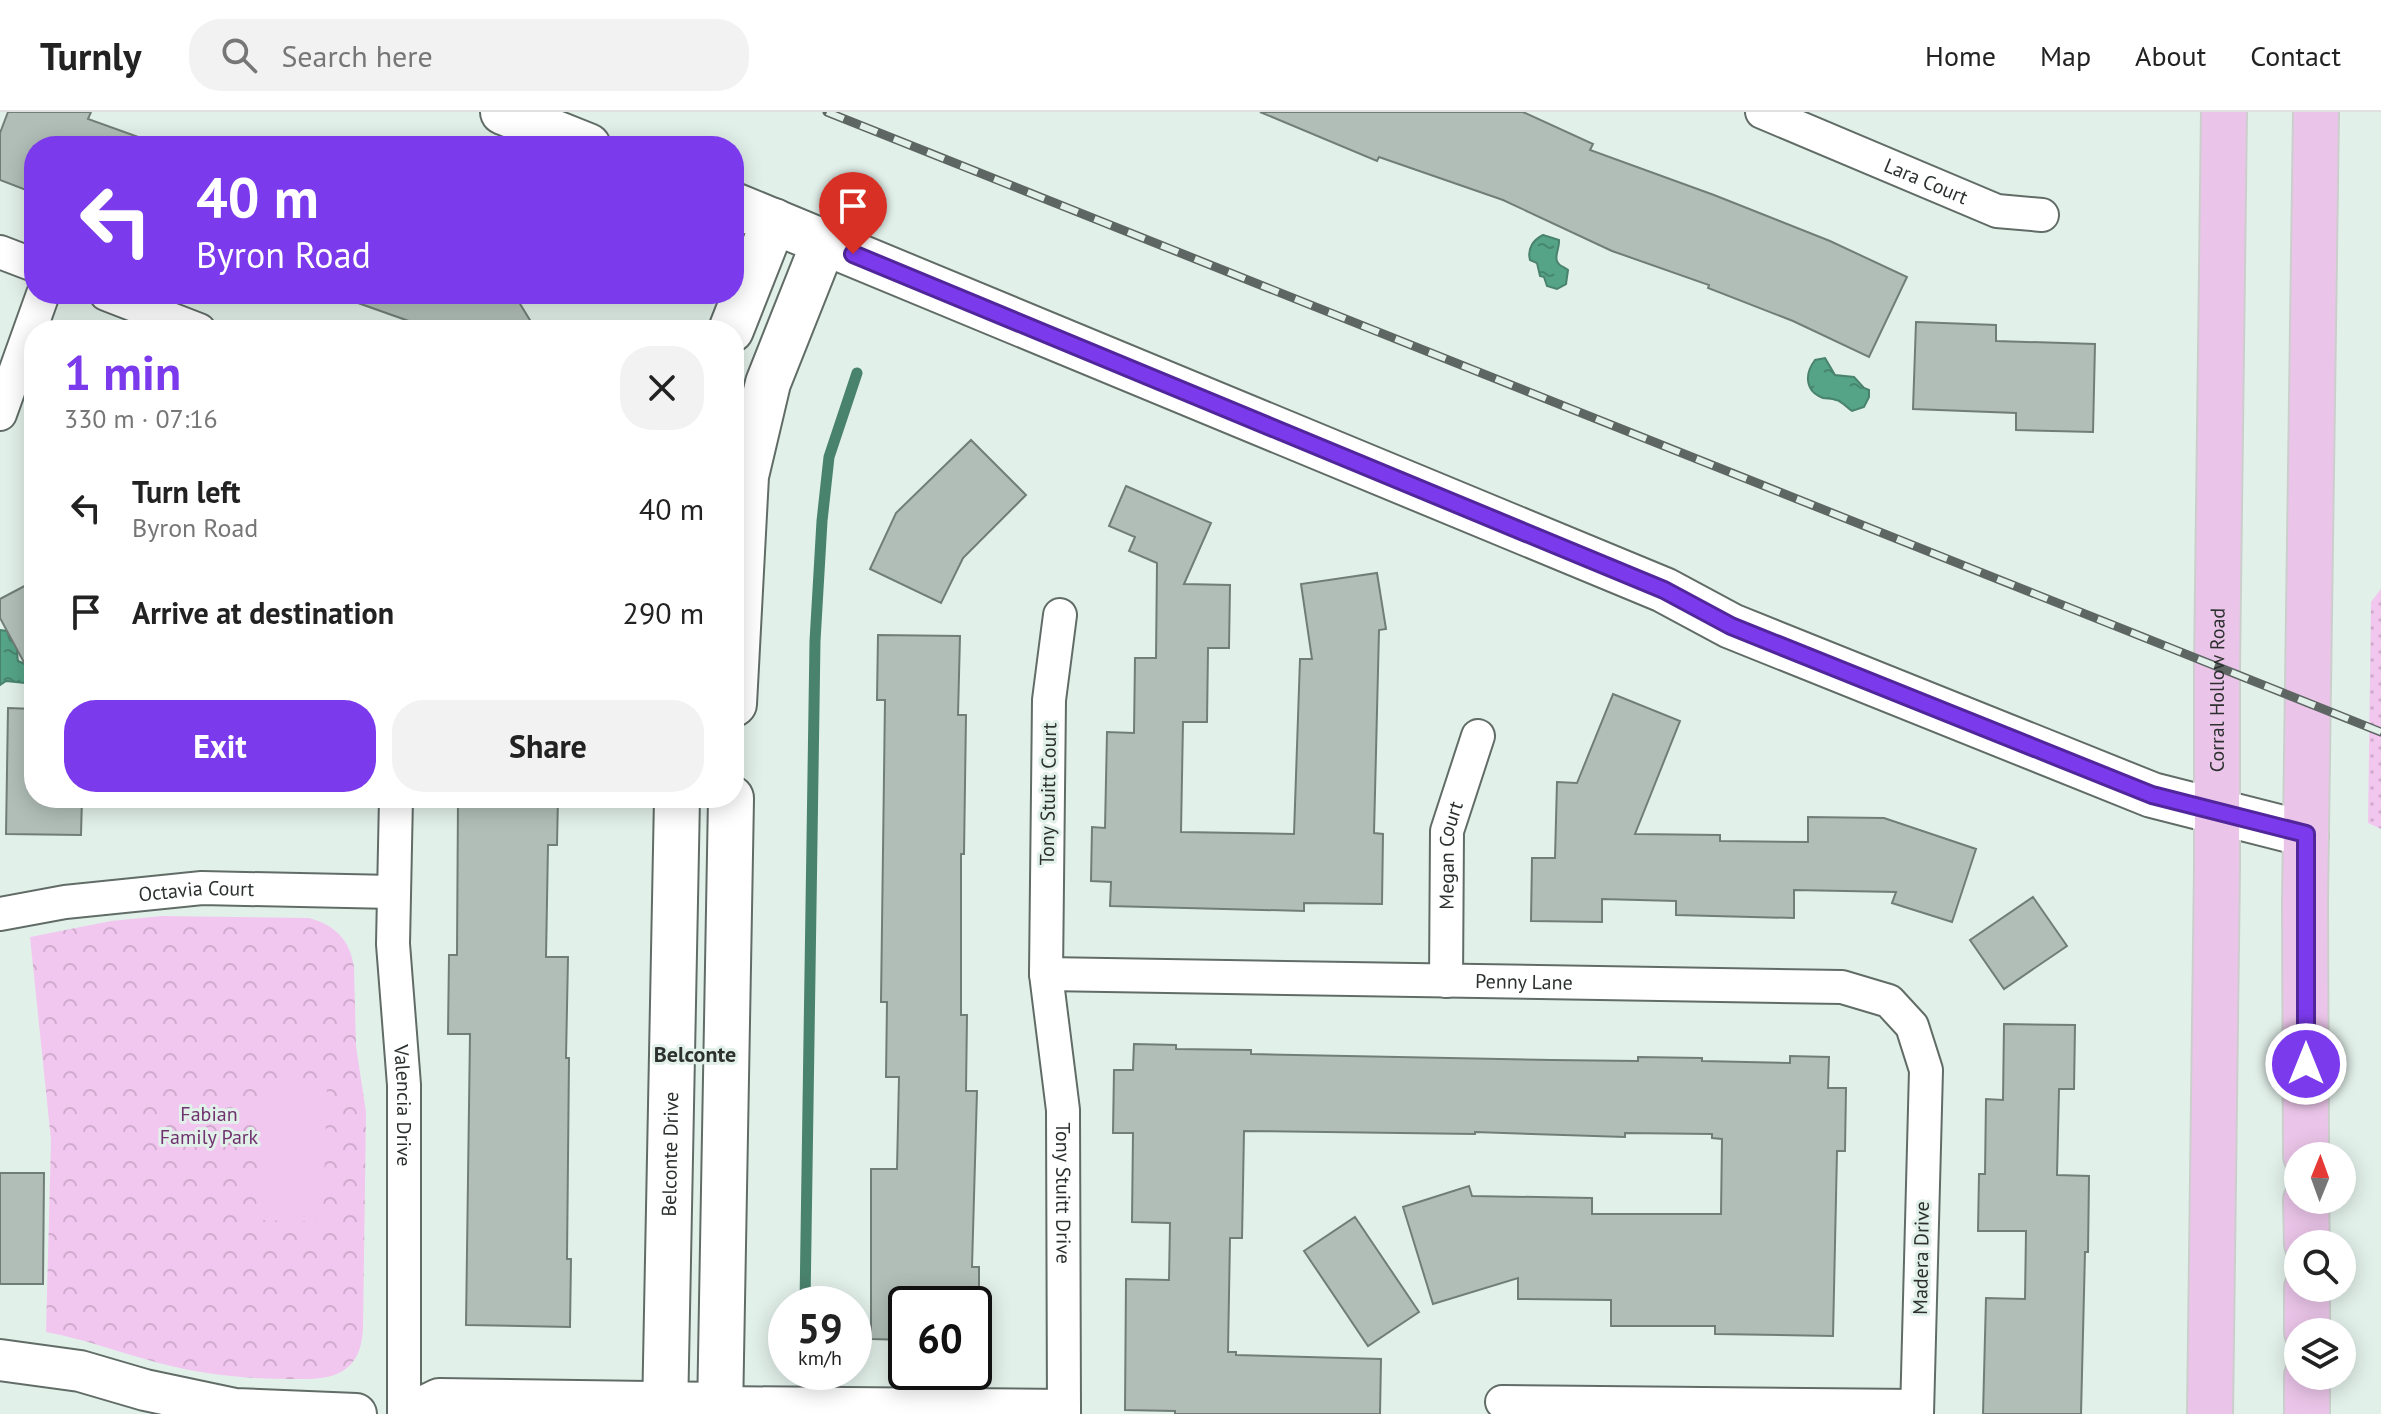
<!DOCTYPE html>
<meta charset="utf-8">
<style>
:root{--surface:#fff;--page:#f2f2f2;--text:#222;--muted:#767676;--line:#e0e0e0;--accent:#7c3aed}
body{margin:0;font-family:"PT Sans",sans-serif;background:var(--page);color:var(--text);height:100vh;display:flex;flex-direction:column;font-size:30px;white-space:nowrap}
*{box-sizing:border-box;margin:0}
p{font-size:26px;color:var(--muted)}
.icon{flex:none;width:44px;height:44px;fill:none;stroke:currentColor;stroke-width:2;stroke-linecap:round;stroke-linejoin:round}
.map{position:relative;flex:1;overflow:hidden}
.side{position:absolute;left:24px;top:208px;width:720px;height:488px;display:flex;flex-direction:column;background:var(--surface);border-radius:32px;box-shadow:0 4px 20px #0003}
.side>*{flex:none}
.guide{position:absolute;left:24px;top:24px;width:720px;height:168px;border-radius:32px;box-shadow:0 4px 20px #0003;background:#7c3aed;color:#fff;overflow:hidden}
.needle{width:52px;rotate:1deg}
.buttons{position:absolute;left:2284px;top:1030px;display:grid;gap:16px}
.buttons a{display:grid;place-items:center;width:72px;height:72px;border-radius:50%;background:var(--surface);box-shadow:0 4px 20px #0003;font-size:40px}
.speed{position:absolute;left:768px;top:1174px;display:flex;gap:16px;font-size:40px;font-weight:700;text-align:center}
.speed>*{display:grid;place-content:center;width:104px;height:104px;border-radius:50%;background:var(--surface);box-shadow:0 4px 20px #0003;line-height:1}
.speed small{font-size:20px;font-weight:400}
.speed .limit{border:4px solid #111;border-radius:12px;background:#fff;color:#111}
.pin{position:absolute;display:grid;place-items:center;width:68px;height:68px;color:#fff;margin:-82px -34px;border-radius:50% 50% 50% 0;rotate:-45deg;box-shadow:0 0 8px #0007}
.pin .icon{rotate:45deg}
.me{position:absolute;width:88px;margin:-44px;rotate:0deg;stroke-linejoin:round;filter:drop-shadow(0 0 6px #0008)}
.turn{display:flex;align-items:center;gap:28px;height:168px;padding:0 40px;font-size:36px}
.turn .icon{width:104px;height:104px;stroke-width:2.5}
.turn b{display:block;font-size:56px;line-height:68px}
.round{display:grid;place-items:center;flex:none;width:84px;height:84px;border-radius:32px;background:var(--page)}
.headline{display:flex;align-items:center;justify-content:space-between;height:136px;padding:0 40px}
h1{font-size:48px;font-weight:700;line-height:60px;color:var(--accent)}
.primary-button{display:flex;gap:16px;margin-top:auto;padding:16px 40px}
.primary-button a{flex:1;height:92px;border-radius:32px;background:var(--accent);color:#fff;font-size:32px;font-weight:700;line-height:92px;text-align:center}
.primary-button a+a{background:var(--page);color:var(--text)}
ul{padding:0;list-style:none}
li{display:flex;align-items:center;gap:24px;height:104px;padding:0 40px}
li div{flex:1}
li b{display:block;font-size:30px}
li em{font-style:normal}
header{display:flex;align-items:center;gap:48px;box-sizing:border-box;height:112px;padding:0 40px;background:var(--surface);border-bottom:2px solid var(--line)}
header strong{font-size:38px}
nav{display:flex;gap:44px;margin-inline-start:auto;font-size:28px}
.search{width:560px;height:72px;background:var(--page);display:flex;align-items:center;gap:20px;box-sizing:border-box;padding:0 28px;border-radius:32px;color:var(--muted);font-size:30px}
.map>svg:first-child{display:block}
</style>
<header>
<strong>Turnly</strong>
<div class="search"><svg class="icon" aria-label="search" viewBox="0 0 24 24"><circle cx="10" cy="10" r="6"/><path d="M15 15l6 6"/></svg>Search here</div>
<nav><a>Home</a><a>Map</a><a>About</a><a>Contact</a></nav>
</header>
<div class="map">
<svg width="2381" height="1302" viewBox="0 0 2381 1302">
<defs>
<pattern id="grass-dots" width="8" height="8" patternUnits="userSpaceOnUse" patternTransform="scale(2)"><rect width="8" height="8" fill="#f2c7ef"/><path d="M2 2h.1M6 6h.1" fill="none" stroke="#d0abcd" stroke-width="1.8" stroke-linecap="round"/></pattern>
<pattern id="forest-crowns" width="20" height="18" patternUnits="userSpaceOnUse" patternTransform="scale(2)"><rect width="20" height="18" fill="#f2c7ef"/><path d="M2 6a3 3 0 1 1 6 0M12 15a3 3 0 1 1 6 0" fill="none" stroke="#d0abcd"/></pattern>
<pattern id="water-ripples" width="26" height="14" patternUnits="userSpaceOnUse" patternTransform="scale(2)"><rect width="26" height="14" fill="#55a488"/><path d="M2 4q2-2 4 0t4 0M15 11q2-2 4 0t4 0" fill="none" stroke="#478670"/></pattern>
</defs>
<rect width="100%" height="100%" fill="#e2f0ea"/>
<path fill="url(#grass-dots)" d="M2381 477V717L2368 711 2371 490Z"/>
<path fill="url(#forest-crowns)" d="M162 804 309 806C335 813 350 828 354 855L356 934 366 1000 363 1217C362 1232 359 1246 347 1256 332 1268 312 1267 294 1267 248 1267 203 1263 159 1251 121 1241 85 1227 46 1220L51 1028 30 825 111 809Z"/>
<path fill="#f2c7ef" d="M260 967 327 969 323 1110 256 1108Z"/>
<path fill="url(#water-ripples)" stroke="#49826d" stroke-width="2" d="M1543 123 1559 128C1560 136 1552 147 1560 153 1563 155 1566 156 1568 158L1566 172 1557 177 1547 174 1544 165 1540 164 1537 151 1530 148C1527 137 1533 128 1543 123Z
M1825 246 1835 263 1854 265 1864 276 1869 278V285L1864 295 1852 299C1847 296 1842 289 1836 288 1832 286 1827 287 1823 286 1804 279 1805 261 1815 248Z
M0 518 7 519 10 528C20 533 16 540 18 549L27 553 30 565 25 571 6 569 0 573Z"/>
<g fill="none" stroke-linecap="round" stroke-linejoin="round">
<path stroke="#49826d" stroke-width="11" d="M805 1192 815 529 822 409 829 345 857 261"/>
</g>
<path fill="#b1beb8" stroke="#717d78" stroke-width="2" d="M8 0H91L88 7 152 30 151 34H34V81L0 68V21Z
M1260 0H1523L1593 32 1590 38 1714 83 1830 129 1907 165 1869 245 1793 209 1708 176 1709 173 1612 139 1503 88 1379 45 1377 49Z
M345 182H514L536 218H434L344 186Z
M1916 210 1996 213V229L2095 232 2093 320 2016 318V301L1913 297Z
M971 328 1026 383 963 446 941 491 870 457 896 401Z
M1126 374 1211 411 1184 472 1230 473 1229 536H1208L1207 610H1183L1181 720 1294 722 1300 547H1312L1301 472 1377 461 1386 517 1379 518 1374 721 1383 722 1382 792 1304 791V799L1110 794 1111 770 1091 769 1092 715 1105 716 1107 620 1134 621 1135 546H1156L1157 451 1129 439 1135 425 1109 414Z
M34 469V569L0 506V487Z
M878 523 960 524 958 603H966L964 742H961V903H967L966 979H977L972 1155H979V1192H906V1228L871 1227V1057H897L899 965H886L887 890H881L885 588H877Z
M1613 582 1680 609 1635 722 1720 723V729L1808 730V705L1884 706 1976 737 1952 810 1892 791 1896 780 1794 778V806L1676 803V789L1602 787V810L1531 809 1532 746H1555L1557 670 1577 671Z
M8 596 34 597V686H82L81 723 6 722Z
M458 686H558L557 733H548L546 845H568L566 946H569L567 1147H571L570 1215 466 1213 470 922H448L449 843H457Z
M2033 785 2067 834 2004 877 1970 828Z
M2004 912 2075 913 2074 977H2059L2057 1063 2089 1064 2088 1140H2085L2081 1302H1983L1986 1186 2025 1187 2026 1119H1978L1979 1062H1985L1986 987 2003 988Z
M1134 932 1176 933V937L1251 938V942L1552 948 1638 949V945L1702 946V949L1790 951V944L1829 945 1828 976H1846L1845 1039H1837L1833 1224 1715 1222V1214H1611V1188L1518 1187V1166L1433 1192 1403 1095 1469 1074 1472 1084 1592 1086V1102H1721L1722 1027 1712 1026V1022L1625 1021V1025L1475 1020V1022L1244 1019 1242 1126H1230L1228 1240H1236V1243L1381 1247 1380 1302H1175V1299L1125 1298 1126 1167 1169 1168 1170 1111 1132 1110 1133 1021H1113L1114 958H1133Z
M0 1061H44L43 1172H0Z
M1355 1105 1419 1200 1368 1234 1304 1139Z"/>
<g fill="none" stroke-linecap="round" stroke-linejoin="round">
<defs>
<g id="minor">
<path id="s1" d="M1762 0 1997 99 2042 103"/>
<path d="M0 140 34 153"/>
<path d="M106 182 199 218"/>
<path d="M0 302 43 182"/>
<path id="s2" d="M1060 503 1049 588 1046 862 1063 998 1064 1302"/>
<path id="s3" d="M396 686 393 832 404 973V1302"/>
<path id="s4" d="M0 802 65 790 202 776 393 780"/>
<path id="s5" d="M1046 862 1842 875 1889 889 1912 914 1926 958 1917 1302"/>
<path id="s6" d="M1446 869 1447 719 1478 624"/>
<path d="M1502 1290 1917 1294"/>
<path d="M720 1291 1064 1294"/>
</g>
<path id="tertiary" d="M0 1248 80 1259 145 1278 235 1297 356 1302
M408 1302 439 1287 720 1291"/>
<g id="secondary">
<path d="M503 0 588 34"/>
<path d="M734 93 1664 478 1731 514 2152 683 2306 722"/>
<path d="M731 218 774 109"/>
<path d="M734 592 746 364 768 271 824 130"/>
<path id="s7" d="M665 1302 677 686"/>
<path d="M720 1302 731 686"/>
</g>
<g id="primary">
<path d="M2306 1044 2305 789 2316 0"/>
<path d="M2306 1088 2307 1132"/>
<path d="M2307 1176V1220"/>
<path d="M2307 1264V1302"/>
<path id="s8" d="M2210 1302 2217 755V555L2224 0"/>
</g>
</defs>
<use href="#minor" stroke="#616c67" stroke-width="36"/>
<use href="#tertiary" stroke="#616c67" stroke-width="44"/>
<use href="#secondary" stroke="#616c67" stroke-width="48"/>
<use href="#primary" stroke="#cccecd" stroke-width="48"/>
<use href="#minor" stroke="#fff" stroke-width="32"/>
<use href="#tertiary" stroke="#fff" stroke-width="40"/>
<use href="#secondary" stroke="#fff" stroke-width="44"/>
<use href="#primary" stroke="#ebc5e9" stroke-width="44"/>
<defs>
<path id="rail" d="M827 0 2381 620"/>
</defs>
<use href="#rail" stroke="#5e6663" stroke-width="9"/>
<use href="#rail" stroke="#e2f0ea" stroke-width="6" stroke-dasharray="18" stroke-linecap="butt"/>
</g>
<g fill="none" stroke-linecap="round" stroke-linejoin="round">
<defs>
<path id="route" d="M853 142 1664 478 1731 514 2152 683 2306 722V952"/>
</defs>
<use href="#route" stroke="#51269a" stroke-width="20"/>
<use href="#route" stroke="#7c3aed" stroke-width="14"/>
</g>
<g text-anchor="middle" stroke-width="6" stroke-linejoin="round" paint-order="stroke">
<g font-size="20" fill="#2c312f" stroke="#e2f0ea">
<text dy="7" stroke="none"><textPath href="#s1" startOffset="178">Lara Court</textPath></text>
<text dy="7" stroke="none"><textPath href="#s8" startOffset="724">Corral Hollow Road</textPath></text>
<text transform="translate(1048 682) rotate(-89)" y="7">Tony Stuitt Court</text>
<text dy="7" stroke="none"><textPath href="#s6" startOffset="126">Megan Court</textPath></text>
<text dy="7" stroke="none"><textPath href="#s4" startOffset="198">Octavia Court</textPath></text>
<text dy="7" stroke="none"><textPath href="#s5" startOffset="478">Penny Lane</textPath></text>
<text dy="7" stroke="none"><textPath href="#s3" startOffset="308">Valencia Drive</textPath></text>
<text dy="7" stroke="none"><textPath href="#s7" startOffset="260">Belconte Drive</textPath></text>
<text dy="7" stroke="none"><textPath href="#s2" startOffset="580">Tony Stuitt Drive</textPath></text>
<text transform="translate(1921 1146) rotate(-89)" y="7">Madera Drive</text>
</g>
<g font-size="20" fill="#70326e" stroke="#e2f0ea">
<text x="209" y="1009">Fabian<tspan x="209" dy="23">Family Park</tspan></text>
</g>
<g font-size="22" font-weight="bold" fill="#2c312f" stroke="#e2f0ea">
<text x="695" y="950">Belconte</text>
</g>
</g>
</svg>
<div class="buttons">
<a><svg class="needle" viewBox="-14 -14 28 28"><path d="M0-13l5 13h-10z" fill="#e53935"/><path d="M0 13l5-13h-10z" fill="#767676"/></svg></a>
<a><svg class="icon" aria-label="search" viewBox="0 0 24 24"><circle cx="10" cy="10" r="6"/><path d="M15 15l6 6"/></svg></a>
<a><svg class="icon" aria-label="layers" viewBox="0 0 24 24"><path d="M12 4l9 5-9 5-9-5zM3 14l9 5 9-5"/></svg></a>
</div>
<div class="speed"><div>59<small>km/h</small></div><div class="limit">60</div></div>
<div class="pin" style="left:853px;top:142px;background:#d93025"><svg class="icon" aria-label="arrive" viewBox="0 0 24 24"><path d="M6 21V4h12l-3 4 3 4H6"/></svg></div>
<svg class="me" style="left:2306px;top:952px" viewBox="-20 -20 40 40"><circle r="17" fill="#7c3aed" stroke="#fff" stroke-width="3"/><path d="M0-11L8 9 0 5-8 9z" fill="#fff"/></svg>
<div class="guide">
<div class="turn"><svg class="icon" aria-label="left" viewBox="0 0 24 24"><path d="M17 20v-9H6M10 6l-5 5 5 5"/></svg><div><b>40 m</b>Byron Road</div></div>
</div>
<section class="side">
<div class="headline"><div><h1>1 min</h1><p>330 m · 07:16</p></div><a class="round"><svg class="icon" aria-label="close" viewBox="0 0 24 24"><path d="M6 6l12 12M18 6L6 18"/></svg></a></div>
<ul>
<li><svg class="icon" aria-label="left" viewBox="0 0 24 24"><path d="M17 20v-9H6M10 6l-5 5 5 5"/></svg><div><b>Turn left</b><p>Byron Road</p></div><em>40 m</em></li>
<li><svg class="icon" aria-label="arrive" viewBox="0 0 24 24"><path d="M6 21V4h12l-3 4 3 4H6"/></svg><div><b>Arrive at destination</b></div><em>290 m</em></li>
</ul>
<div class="primary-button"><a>Exit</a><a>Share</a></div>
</section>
</div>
